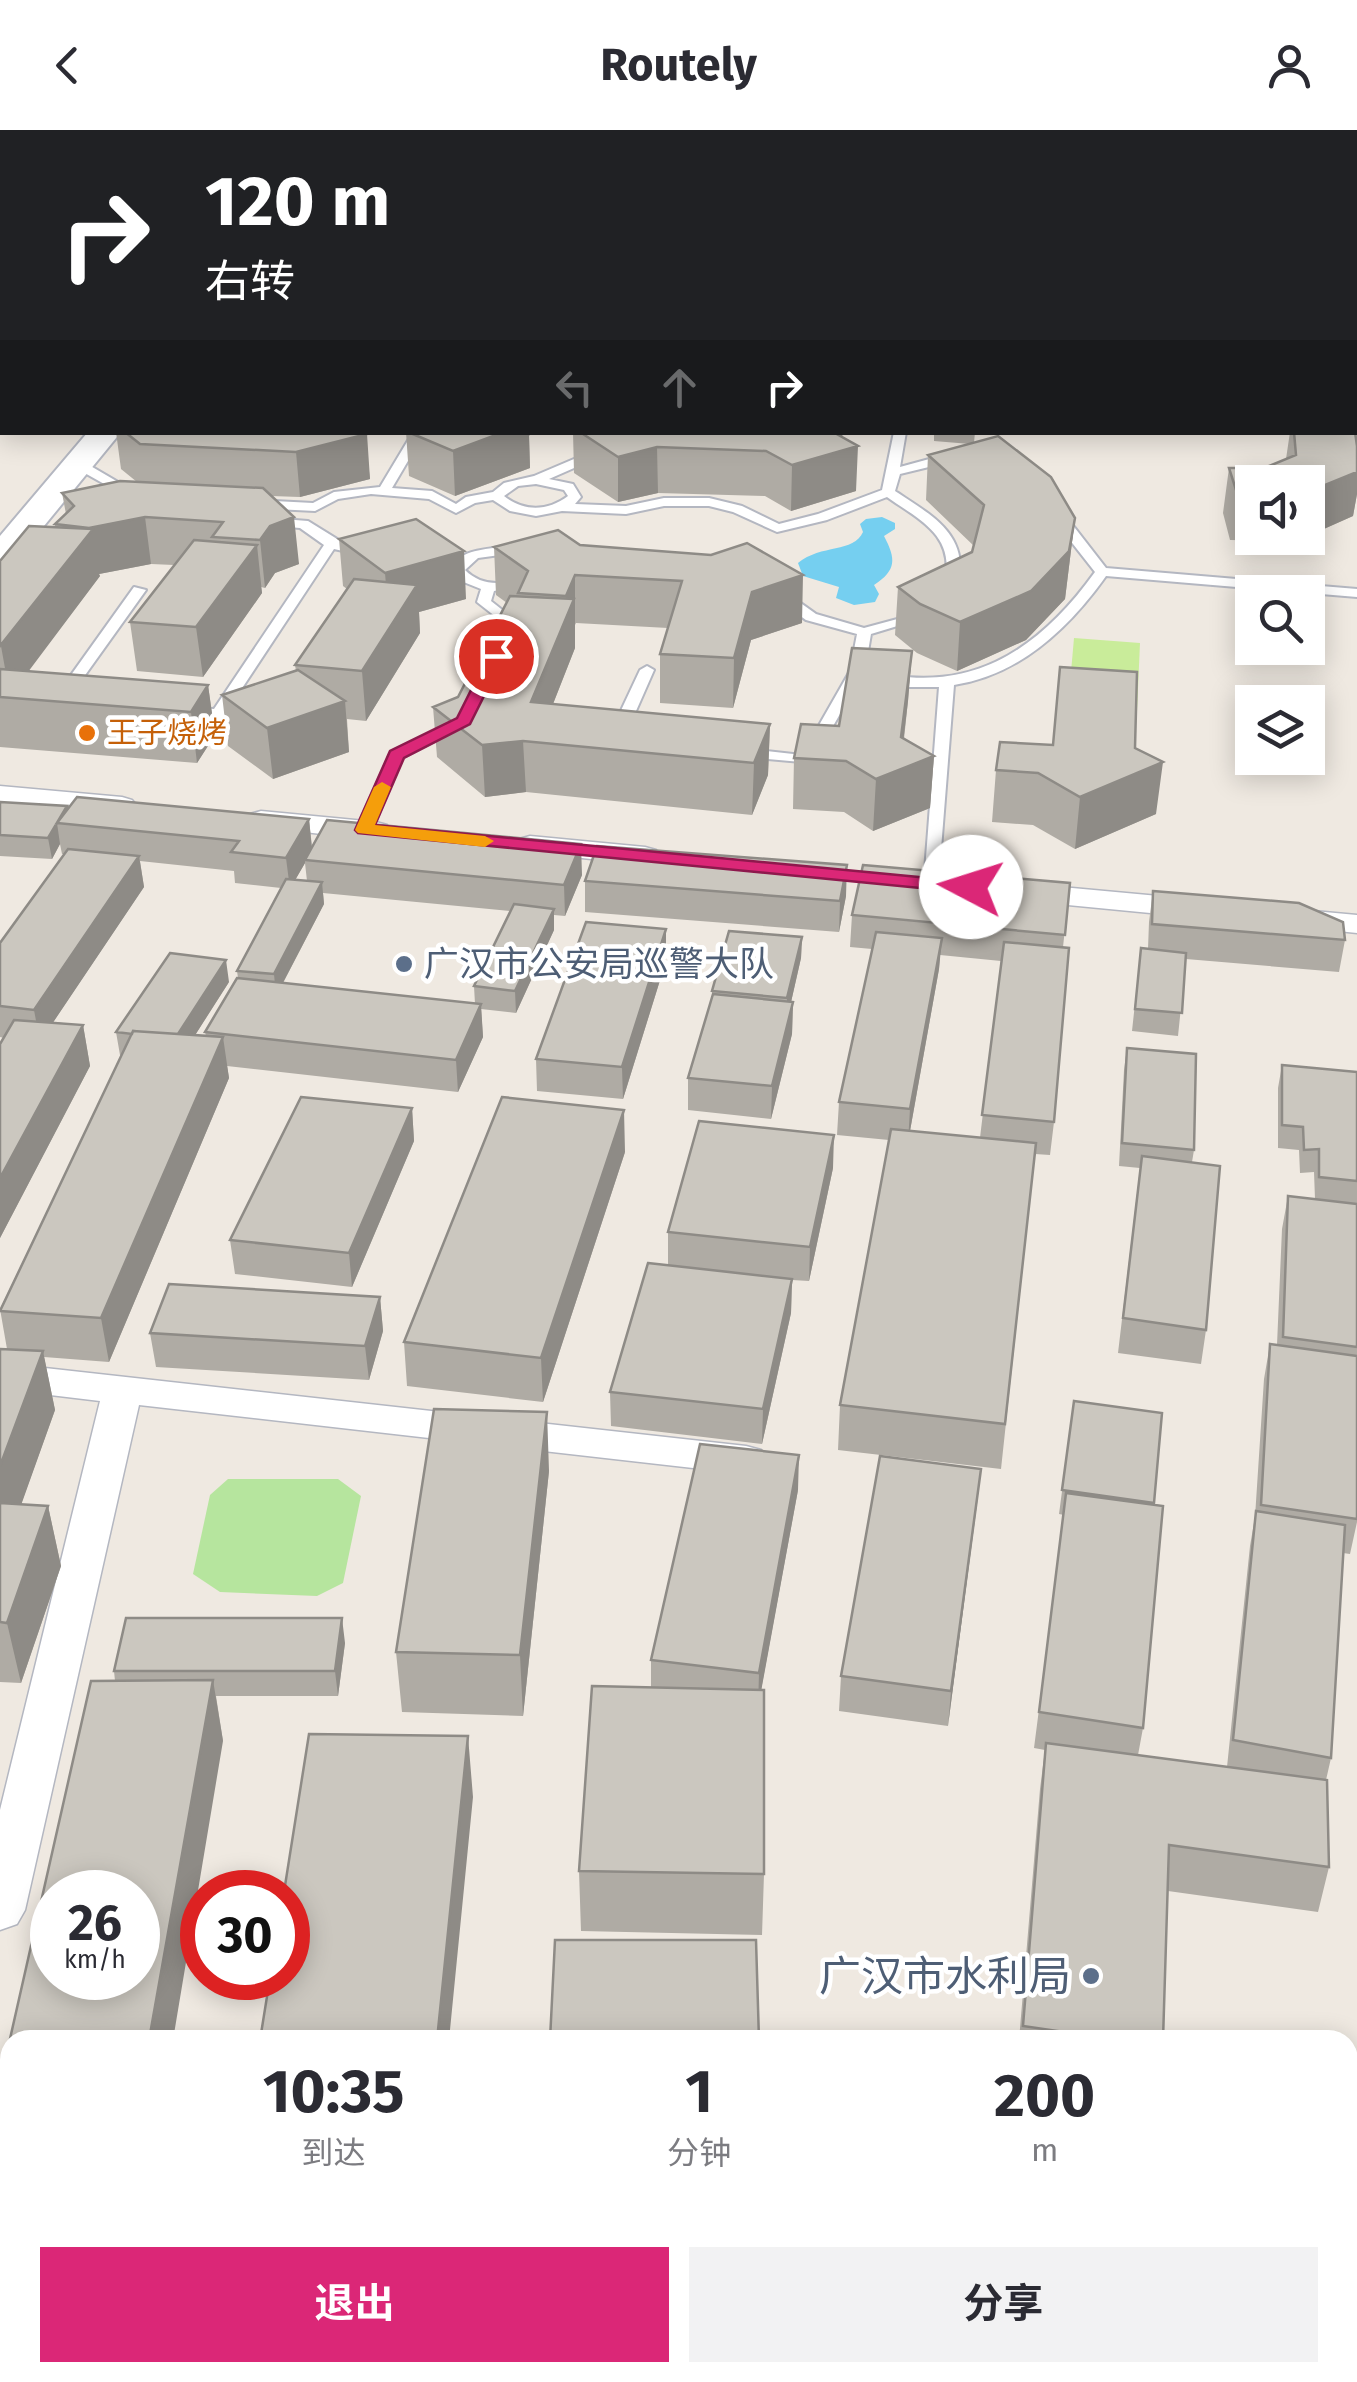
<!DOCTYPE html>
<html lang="zh">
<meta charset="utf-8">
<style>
:root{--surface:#fff;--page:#f2f2f3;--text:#2b2b33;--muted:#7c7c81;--accent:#db2777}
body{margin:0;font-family:"Fira Sans","Noto Sans SC",sans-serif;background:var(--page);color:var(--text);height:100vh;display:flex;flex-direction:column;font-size:38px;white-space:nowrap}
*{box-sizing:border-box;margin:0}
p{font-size:32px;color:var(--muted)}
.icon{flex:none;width:55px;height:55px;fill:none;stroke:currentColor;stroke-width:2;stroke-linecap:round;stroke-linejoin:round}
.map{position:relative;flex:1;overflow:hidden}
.drawer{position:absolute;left:0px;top:1900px;width:1358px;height:352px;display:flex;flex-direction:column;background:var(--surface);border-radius:30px 30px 0 0;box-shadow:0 5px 25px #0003}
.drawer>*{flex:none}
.guide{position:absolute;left:0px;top:0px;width:1358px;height:305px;box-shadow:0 5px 25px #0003;background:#202124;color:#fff;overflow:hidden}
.buttons{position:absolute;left:1235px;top:335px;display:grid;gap:20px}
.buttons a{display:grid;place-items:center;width:90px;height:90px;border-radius:0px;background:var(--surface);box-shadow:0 5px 25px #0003;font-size:50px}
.speed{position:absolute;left:30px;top:1740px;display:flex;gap:20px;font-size:50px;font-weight:700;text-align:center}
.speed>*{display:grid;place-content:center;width:130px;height:130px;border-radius:50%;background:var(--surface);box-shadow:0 5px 25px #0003;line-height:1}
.speed small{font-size:25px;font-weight:400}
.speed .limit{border:15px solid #d22;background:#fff;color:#111}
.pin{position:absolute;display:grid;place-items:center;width:85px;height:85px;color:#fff;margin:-42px;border:5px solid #fff;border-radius:50%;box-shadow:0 2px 10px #0007}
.me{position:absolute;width:110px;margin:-55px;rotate:275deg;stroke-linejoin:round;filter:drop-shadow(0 0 8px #0008)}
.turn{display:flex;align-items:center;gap:35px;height:210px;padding:0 40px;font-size:45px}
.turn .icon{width:130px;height:130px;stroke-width:2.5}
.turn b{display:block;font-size:70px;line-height:85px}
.lanes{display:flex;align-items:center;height:95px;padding:0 40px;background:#0003;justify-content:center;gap:50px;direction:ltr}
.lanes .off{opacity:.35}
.eta{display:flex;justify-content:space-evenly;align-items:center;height:170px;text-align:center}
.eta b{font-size:60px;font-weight:700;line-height:70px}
.cta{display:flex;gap:20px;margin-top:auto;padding:20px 40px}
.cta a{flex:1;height:115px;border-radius:0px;background:var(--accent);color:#fff;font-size:40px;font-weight:700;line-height:115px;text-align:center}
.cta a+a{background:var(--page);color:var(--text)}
header{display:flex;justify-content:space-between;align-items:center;height:130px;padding:0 40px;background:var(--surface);font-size:45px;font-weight:700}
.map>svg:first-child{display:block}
</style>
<header><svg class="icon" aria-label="back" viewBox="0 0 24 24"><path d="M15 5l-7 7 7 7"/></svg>Routely<svg class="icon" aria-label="person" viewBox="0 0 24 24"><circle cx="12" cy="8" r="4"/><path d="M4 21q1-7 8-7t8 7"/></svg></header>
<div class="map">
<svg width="1357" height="2252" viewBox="0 0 1357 2252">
<rect width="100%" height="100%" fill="#efe9e1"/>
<path fill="#b6e59e" d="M228 1349H338L361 1366 343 1453 317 1466 220 1462 193 1444 210 1365Z"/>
<path fill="#c9ec9a" d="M1074 508 1140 513 1137 581 1068 576Z"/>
<path fill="#75cff0" d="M882 387 895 393V399L884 406C896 429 897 440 874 455L879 464 875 472 854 475 836 468 839 457 803 446 798 433C821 414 854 423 863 402L860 394 866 389Z"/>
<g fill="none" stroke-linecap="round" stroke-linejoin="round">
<path fill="#75cff0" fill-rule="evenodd" d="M2 110V114L0 115V111Z"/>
<defs>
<path id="lane" d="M413 302H425L392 358 432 361 456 374 466 367 493 362 504 353 534 346 581 326 594 302H606L590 331 549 349 573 354 581 367 575 374 626 376 664 368H709L742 376 779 394 818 384 882 360 894 302H906L900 337 933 328 958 334 952 338 933 336 900 344 895 361C931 385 968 403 959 453L952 457 945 453C955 405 921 391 887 367L827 390 777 402 733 382 709 376H664L626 384 562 381 536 386 510 381 493 370 475 373 456 383 429 369 371 364 338 369 315 381 255 378 249 374 255 370 313 373 334 362 380 357ZM536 354 564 360 568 366C548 381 524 382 504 366L518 356Z
M74 331H82L142 366 131 369 74 337Z
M1051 380H1061L1106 438 1357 459V467L1106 446C1069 498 1020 545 954 555L938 757H926L924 754 939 557H903L861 547 812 633 736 626V620L741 618 802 625 850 541 857 504 806 490 778 470V464H788L816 484 864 498 927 481V487L871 504 865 539C965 568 1037 523 1095 442L1051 386Z
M269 388 308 391 350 417 343 421 334 419 223 587 180 584 178 581 185 577 214 579 324 415 300 398 264 395 262 392Z
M500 417 539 426 547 440 527 455 494 461 491 471 519 493 513 505 508 506 501 502 505 494 477 472 481 459 461 451 451 441C457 420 482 420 500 417ZM500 425 529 432 533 439C513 456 484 459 465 440L478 428Z
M134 457 146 460 68 569H58L56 566Z
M647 536 654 540 625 606 617 611 612 609 609 606 640 540Z
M459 589 466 593 464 596 402 628 372 700 364 705 358 703 356 700 391 622Z
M1348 1933 1357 1934V1958L1348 1957Z"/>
<path id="street" d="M0 656 122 667 132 670 137 676 132 682 122 685 0 674Z
M261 681 376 692 387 695 391 701 387 707 376 710 250 696 246 690 250 684Z
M530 706 645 717 656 720 660 726 656 732 645 735 519 721 515 715 519 709Z
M1018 753 1202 770 1213 772 1218 779 1213 786 1202 788 1007 769 1002 762 1007 755Z
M1292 779 1357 785V803L1281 795 1276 788 1281 781Z
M0 1233 746 1316 761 1320 767 1330 761 1340 746 1344 139 1275 25 1780 17 1794 0 1800V1680L100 1271 0 1259Z
M0 2144H10V2196H0Z"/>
<path id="secondary" d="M546 0H593L594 2H548Z
M670 0H753L754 2H672Z
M852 0H940L941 2H854Z
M1079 0H1170L1171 2H1081Z
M1355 29H1357V45H1355Z
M88 302H121L12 435 0 439V406Z"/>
</defs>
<use href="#lane" stroke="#b4b7c1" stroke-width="4"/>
<use href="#street" stroke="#b4b7c1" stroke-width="3"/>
<use href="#secondary" stroke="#b4b7c1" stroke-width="4"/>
<use href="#lane" fill="#fff" fill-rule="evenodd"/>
<use href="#street" fill="#fff" fill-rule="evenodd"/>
<use href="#secondary" fill="#fff" fill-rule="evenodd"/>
</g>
<path fill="#afaba4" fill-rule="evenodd" d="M1355 148H1357V226L1355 225Z
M1355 227H1357V364L1353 386 1308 406V352H1252V408H1303L1296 411 1230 410 1223 383 1229 338H1264L1286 329 1290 302H1355Z
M116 302H364L370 349 300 367 271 366 299 434 275 443 265 458 261 457 262 463 203 547 137 541 130 492 174 435 151 434 99 444 100 446 28 541 208 555 215 605 197 633 0 617V431L55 397V394L66 384 62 363 137 352 121 339Z
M406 302H531L529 306 530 338 455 366 409 346Z
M573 302H843L842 308 856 361 791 381 765 366 658 363 618 372 574 343Z
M934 302H975L974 313 1075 388 1065 469 1026 510 957 541 917 523 895 505 898 457 972 422 974 416 926 370 928 325 970 314 934 311Z
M339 409 466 469 419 482 420 503 366 591 347 589 349 622 273 649 228 616 222 565 296 541 295 535 347 459 343 456Z
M580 415 802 493 751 510 733 578 660 573V524L668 498 576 493 574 497 575 518 553 574 770 594 768 645 752 685 526 662 485 667 437 627 433 577 458 567 507 473 496 465 494 417Z
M912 521 908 571 904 609 934 626 930 678 873 701 844 682 793 679 794 628 839 596Z
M1053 615 1135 618 1156 684 1075 719 1033 695 992 692 996 640Z
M0 672 67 676V679L309 689 312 717 582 745 565 786 554 785V800L516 883 481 879 483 907 458 962 227 936 229 948 109 1232 44 1227 55 1280 21 1374 48 1376 61 1436 21 1553 0 1552V1219H7L0 1179 122 925H120L116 902 229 852 195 905 206 906 205 902 238 848 237 841 281 758 235 753 234 741 140 731 144 757 53 892 83 895 90 936 0 1108V914L4 908 0 907V813L65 724H62L60 714 52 729 0 726ZM305 733 307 751 295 750ZM323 763 511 781 474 856 475 874 283 853 324 774Z
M585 751 846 766 839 802 585 782Z
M1070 753 1063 817 1054 992 1050 1025 1035 1024 1001 1339 838 1320 840 1275 889 1010 837 1005 839 972 872 819 850 817 852 785ZM940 825 1001 831 980 1008 910 1001 939 839Z
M1153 761 1345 810 1339 842 1186 829 1178 906 1132 901 1141 818 1148 819 1149 792Z
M802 807 801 828 791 872H793L792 904 771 989 688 980V948L712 868V861Z
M666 831 623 969 537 961 536 929Z
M1127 918 1194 1020 1192 1032 1206 1200 1201 1234 1118 1223 1140 1038 1119 1036 1124 940Z
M1282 935 1357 942V1392L1350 1424 1343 1423 1331 1628 1326 1650 1329 1737 1318 1782 1168 1761 1163 1910H1019L1040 1659 1045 1620 1034 1618 1064 1385 1059 1384 1074 1271 1162 1283 1154 1375 1143 1598 1138 1625 1227 1637 1250 1416 1255 1387 1264 1249 1270 1214 1277 1215 1282 1099 1288 1066 1315 1069 1314 1042 1300 1043 1299 1020 1278 1018V958Z
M412 978 414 1011 352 1157 235 1144 230 1110Z
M625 1022 543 1272 407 1256 404 1212Z
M833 1038 809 1151 792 1150 791 1183 762 1314 611 1296 610 1262 668 1136V1102Z
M380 1167 383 1201 369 1250 156 1237 150 1203Z
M981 1339 948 1596 839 1581 841 1546Z
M549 1341 523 1586 402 1582 396 1522Z
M798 1360 761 1560 764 1744 762 1805 581 1801 579 1741 651 1557V1530Z
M345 1513 338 1566H216L223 1611 115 1551 114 1541Z
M0 2046H10V2105H0Z"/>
<path fill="#8e8b86" d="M504 302H531L529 306 530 338 455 366 453 321Z
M833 302H843L838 322 858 316 856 361 791 381 792 335Z
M367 304 370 349 300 367 296 322Z
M657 317 658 363 618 372V327Z
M1357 342V364L1353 386 1308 406V362Z
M145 387 151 434 99 444 100 446 10 566 1 516 90 402 89 398Z
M294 387 299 434 275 443 265 458 260 410 270 396Z
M1075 388 1065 469 1026 510 957 541 960 492Z
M257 415 262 463 203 547 196 497Z
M464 421 466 469 419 482 420 503 366 591 362 541 389 491 385 443Z
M575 445V518L538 612 531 572 567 486 566 466Z
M803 445 802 493 751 510 733 578 734 528 752 462Z
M912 521 908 571 900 639 934 626 930 678 873 701 876 649 901 607Z
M208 555 215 605 197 633 191 582Z
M345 571 349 622 273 649 267 598Z
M770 594 768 645 752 685 754 633Z
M523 611 526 662 485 667 482 615Z
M1163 632 1156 684 1075 719 1080 667Z
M67 676 70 694 57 693 60 714 52 729 48 708Z
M309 689 312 720 305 730V733L290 759 286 728Z
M581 714 582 745 565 786 564 755Z
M139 726 144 757 40 912 34 880Z
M847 735 846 766 839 802 840 771Z
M322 752 324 774 276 866 274 844Z
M554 779V800L516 883 515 861Z
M666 799V831L623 969 622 937Z
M802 807 801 828 787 890V868Z
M942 808 939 839 908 1012 910 979Z
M226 830 229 852 178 932 175 910Z
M793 872 792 904 771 989 772 956Z
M481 874 483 907 458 962 456 930Z
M83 895 90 936 0 1108V1048Z
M223 907 229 948 109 1232 101 1188Z
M412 978 414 1011 352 1157 349 1123Z
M624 980 625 1022 543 1272 541 1228Z
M834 1005 833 1038 809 1151 810 1117Z
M792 1149 791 1183 762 1314 763 1279Z
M380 1167 383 1201 369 1250 365 1216Z
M43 1221 55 1280 9 1409 0 1372V1336Z
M547 1282 549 1341 523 1586 520 1525Z
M799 1325 798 1360 758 1578 759 1543Z
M981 1339 977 1374 948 1596 951 1561Z
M48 1376 61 1436 21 1553 7 1493Z
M342 1488 345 1513 338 1566 335 1541Z
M213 1550 223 1611 173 1910H149Z
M468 1606 473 1667 449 1910H437Z
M24 2242H42L40 2252H21Z
M230 2242H251L250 2252H229Z
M527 2242H534V2252H526Z"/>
<path fill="#cbc7bf" stroke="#8e8b86" stroke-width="2.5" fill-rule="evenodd" d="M1355 148H1357V194H1355Z
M1355 227H1357V250H1355Z
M1355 253 1357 254V289H1355Z
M125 302H364L367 304 296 322 140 314Z
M408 302H504L453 321Z
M580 302H833L858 316 792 335 766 321 657 317 618 327Z
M1294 302H1355L1357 316V342L1308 362V352H1252V363H1237L1229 338H1264L1296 325Z
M998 306 1051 347 1075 388 1069 421 1031 461 960 492 920 474 898 457 972 422 984 375 928 325Z
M120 351 263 358 294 387 270 396 260 410 212 407 223 392 145 387 89 398 55 394 74 376 62 363Z
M416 389 464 421 385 443 339 409Z
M29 396 93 399 0 516V431Z
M558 400 580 415 711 425 747 413 803 445 752 462 734 528 660 524 682 451 575 445 566 466 518 463 528 441 494 417Z
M194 410 257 415 196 497 130 492Z
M354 449 417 455 362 541 295 535Z
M510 466 574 469 531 572 770 594 754 633 523 611 482 615 433 577 458 567Z
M852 518 912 521 901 607 934 626 876 649 846 631 794 628 801 594 839 596Z
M1060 537 1137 542 1135 618 1163 632 1080 667 1038 643 996 640 1000 612 1053 615Z
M0 539 208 555 191 582 0 567Z
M298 540 345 571 267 598 222 565Z
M77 667 309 689 286 728 231 722 239 711 57 693Z
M0 672 67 676 48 708 0 705Z
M327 690 581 714 564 755 305 730Z
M597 716 847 735 840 771 585 751Z
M68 719 139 726 34 880 0 876V813Z
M863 735 1070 753 1065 805 852 785Z
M286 749 322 752 274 844 237 841Z
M1153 761 1299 773 1343 792 1345 810 1152 794Z
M514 774 554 779 515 861 474 856Z
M586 792 666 799 622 937 536 929Z
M729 801 802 807 787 868 712 861Z
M876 802 942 808 910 979 839 972Z
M1004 812 1069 818 1054 992 982 985Z
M1141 818 1186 823 1182 883 1135 879Z
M170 823 226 830 178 904 133 901 132 904 116 902Z
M237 848 481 874 456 930 205 902Z
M713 864 793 872 772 956 688 948Z
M14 890 83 895 0 1048V914Z
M133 901 223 907 101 1188 0 1181Z
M1127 918 1196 924 1194 1020 1122 1013Z
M1282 935 1357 942V1051L1319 1047V1019L1304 1020 1303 997 1282 995Z
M301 967 412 978 349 1123 230 1110Z
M502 967 624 980 541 1228 404 1212Z
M699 991 834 1005 810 1117 668 1102Z
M891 999 1036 1013 1005 1294 840 1275Z
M1142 1026 1220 1036 1206 1200 1123 1188Z
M1288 1066 1357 1074V1217L1283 1207Z
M648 1133 792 1149 763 1279 610 1262Z
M169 1154 380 1167 365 1216 150 1203Z
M1270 1214 1357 1226V1389L1261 1375Z
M0 1219 43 1221 0 1336Z
M1074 1271 1162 1283 1154 1373 1062 1360Z
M434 1279 547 1282 520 1525 396 1522Z
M700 1314 799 1325 759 1543 651 1530Z
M880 1326 981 1339 951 1561 841 1546Z
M1066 1363 1163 1376 1143 1598 1039 1582Z
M0 1373 48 1376 7 1493 0 1492Z
M1256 1381 1345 1395 1331 1628 1233 1610Z
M126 1488H342L335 1541H114Z
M213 1550 149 1910H10V2046H0V1953L91 1551ZM52 1762H138V1848H52Z
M592 1556 764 1560V1744L579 1741Z
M309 1604 468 1606 437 1910H260L270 1848H288V1762H284Z
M1046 1613 1327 1650 1329 1737 1169 1715 1163 1910H1119L1023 1896Z
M555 1810H756L759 1910H550Z
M0 2199 10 2200V2242H24L21 2252H0Z
M81 2242H230L229 2252H79Z
M354 2242H527L526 2252H352Z
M702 2242 857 2243V2252H701Z"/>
<path fill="#db2777" stroke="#8e194d" stroke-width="2.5" d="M496 521 504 526 470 594 404 628 375 695 971 752 980 757 971 763 358 703 355 700 390 621 457 588 488 526Z"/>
<path fill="#f59e0b" d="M382 652 391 657 375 695 485 706 494 711 485 717 358 703 355 700 374 657Z"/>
<circle fill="#e8710a" stroke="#fff" stroke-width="4" cx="87" cy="603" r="10"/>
<g fill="#5c6f8a" stroke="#fff" stroke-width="4">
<circle cx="404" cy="834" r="10"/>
<circle cx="1091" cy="1846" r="10"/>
</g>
<g text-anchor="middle" stroke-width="9" stroke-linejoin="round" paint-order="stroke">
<g font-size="30" fill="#c56008" stroke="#fff" text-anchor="start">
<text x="107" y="613">王子烧烤</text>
</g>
<g font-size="35" fill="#4e5e75" stroke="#fff" text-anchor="start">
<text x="424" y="846">广汉市公安局巡警大队</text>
</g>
<g font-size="42" fill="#4e5e75" stroke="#fff" text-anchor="end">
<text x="1071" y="1861">广汉市水利局</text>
</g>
</g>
</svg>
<div class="buttons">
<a><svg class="icon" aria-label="sound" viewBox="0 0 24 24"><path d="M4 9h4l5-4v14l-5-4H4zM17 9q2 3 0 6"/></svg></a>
<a><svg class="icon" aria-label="search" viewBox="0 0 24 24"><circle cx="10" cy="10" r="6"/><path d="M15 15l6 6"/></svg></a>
<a><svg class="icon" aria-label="layers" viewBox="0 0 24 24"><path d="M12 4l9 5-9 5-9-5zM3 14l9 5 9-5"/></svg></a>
</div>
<div class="speed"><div>26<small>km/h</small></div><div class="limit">30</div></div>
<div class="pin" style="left:496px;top:526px;background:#d93025"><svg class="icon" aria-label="arrive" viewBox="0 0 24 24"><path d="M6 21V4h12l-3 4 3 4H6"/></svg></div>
<svg class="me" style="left:971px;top:757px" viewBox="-20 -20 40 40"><circle r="19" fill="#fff"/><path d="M0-13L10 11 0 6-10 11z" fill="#db2777"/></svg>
<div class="guide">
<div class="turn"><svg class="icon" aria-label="right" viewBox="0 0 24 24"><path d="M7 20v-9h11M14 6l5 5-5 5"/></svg><div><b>120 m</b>右转</div></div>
<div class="lanes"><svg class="icon off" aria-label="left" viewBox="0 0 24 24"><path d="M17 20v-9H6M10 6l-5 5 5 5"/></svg><svg class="icon off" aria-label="ahead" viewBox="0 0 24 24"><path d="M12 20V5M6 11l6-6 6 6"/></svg><svg class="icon" aria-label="right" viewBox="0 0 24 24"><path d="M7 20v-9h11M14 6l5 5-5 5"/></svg></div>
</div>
<section class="drawer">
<div class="eta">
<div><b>10:35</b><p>到达</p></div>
<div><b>1</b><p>分钟</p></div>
<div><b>200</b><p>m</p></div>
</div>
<div class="cta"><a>退出</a><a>分享</a></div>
</section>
</div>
